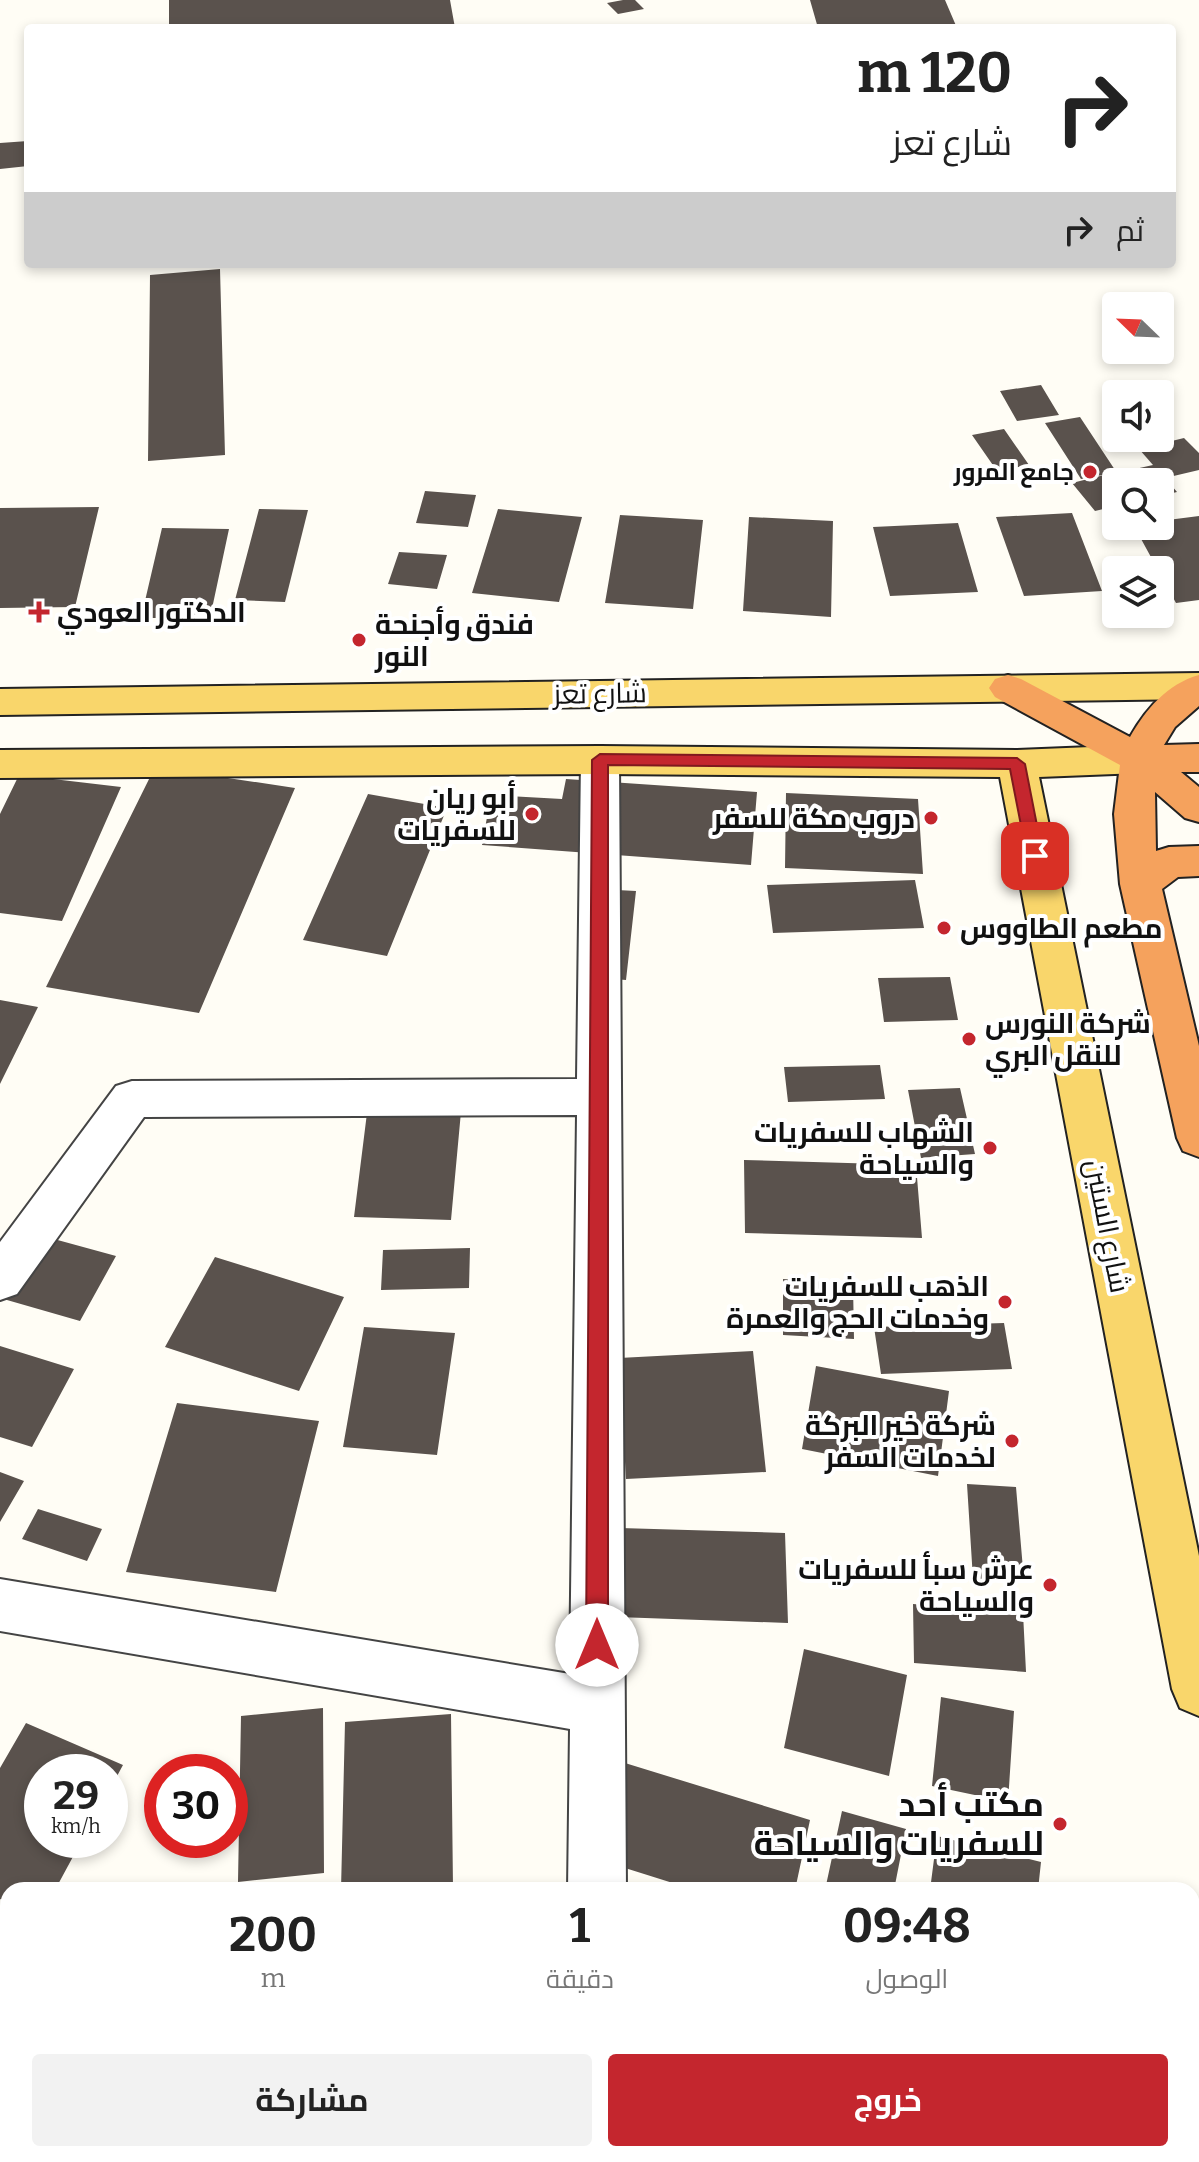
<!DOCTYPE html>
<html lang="ar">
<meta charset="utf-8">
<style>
:root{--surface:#fff;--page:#f2f2f2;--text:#222;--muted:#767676;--accent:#c4262e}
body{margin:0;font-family:Bitter,Cairo,serif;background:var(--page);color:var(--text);direction:rtl;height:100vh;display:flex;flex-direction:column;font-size:30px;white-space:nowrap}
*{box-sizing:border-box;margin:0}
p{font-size:26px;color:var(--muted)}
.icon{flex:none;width:44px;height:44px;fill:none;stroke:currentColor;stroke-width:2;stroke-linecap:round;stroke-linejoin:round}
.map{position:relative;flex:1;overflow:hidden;direction:ltr}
.panel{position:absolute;left:0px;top:1882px;width:1200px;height:280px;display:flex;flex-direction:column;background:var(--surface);border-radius:24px 24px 0 0;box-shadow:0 4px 12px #0003;direction:rtl}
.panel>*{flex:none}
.hud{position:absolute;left:24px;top:24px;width:1152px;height:244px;border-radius:8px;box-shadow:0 4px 12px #0003;direction:rtl;background:#fff;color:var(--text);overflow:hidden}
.needle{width:52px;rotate:293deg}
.buttons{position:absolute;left:1102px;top:292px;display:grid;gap:16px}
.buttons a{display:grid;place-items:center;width:72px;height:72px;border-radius:8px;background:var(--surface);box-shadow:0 4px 12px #0003;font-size:40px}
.speed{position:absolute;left:24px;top:1754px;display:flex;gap:16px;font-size:40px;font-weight:700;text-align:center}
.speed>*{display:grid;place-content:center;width:104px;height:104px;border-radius:50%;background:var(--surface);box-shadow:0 4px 12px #0003;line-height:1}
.speed small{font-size:20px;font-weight:400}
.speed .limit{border:12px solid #d22;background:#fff;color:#111}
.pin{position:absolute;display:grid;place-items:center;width:68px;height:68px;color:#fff;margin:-34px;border-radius:16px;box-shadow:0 4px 12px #0006}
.me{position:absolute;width:88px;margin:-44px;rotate:0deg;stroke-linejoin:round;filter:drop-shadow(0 0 6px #0008)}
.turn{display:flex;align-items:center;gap:28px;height:168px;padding:0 32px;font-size:36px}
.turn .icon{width:104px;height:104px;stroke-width:2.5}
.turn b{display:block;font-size:56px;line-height:68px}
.then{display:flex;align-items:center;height:76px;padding:0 32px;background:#0003;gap:16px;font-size:30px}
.eta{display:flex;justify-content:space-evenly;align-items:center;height:136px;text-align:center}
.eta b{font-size:48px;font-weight:700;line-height:56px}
.cta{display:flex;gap:16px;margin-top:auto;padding:16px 32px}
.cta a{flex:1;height:92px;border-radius:8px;background:var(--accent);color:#fff;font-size:32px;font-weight:700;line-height:92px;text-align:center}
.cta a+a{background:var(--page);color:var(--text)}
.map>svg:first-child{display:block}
</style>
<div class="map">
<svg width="1199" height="2162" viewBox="0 0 1199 2162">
<rect width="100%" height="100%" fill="#fffdf5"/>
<path fill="#5a524d" d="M169 0H450L455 28H169Z
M623 0H635L644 9 618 14 607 3Z
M810 0H945L957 28H818Z
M28 141V166L0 169V143Z
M220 269 225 455 148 461 150 275Z
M1041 385 1059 415 1017 421 1000 391Z
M1080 417 1117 473 1153 465 1139 449 1184 438 1199 453V470L1165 478 1177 492 1160 496V482H1116V506L1095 511 1072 483 1108 474 1081 479 1045 423Z
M1004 429 1029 465 997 471 972 435Z
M425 491 476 495 468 527 416 523Z
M99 507 75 607 0 608V508Z
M259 509 308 510 285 602 235 600Z
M498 509 582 517 559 602 472 593Z
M1072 513 1102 591 1024 596 996 517Z
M620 515 703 520 693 609 605 603Z
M1199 516V600L1176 603 1134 526H1160V521Z
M749 517 833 521 831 617 743 611Z
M958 523 978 592 890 596 873 527Z
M162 528 229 529 210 618H141Z
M399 552 447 555 437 589 388 584Z
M155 767 295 788 199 1013 46 987Z
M19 775 121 787 62 921 0 913V814Z
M566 779 757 792 751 865 482 845 491 795 562 799Z
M786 793 918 799 923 874 785 868Z
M368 794 447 808 387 956 303 940Z
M915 880 924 928 773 933 767 885Z
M598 889 636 891 626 980 588 977Z
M950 977 958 1020 884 1022 878 978Z
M0 1000 38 1007 0 1084Z
M880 1065 885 1099 788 1102 784 1067Z
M960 1088 975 1154 921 1158 908 1090Z
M370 1089 463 1090 451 1220 354 1217Z
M744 1160 916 1165 922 1238 745 1233Z
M21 1230 116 1256 80 1321 0 1298V1265Z
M470 1248 469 1288 381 1290 383 1250Z
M215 1257 344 1297 299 1391 165 1347Z
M783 1279 853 1284 854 1339 783 1335Z
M1004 1323 1012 1369 881 1374 874 1327Z
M364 1327 455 1333 437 1455 343 1447Z
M0 1346 74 1369 32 1447 0 1437Z
M753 1351 766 1472 626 1479 619 1358Z
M816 1366 949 1391 938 1476 802 1449Z
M177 1403 319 1421 276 1592 126 1572Z
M0 1472 24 1481 0 1522Z
M967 1484 1016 1487 1024 1581 973 1579Z
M38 1509 102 1529 87 1561 22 1539Z
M620 1528 785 1533 788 1623 617 1617Z
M913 1604 1023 1613 1026 1672 914 1663Z
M804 1649 907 1675 889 1776 784 1748Z
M941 1697 1014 1711 1008 1802 932 1786Z
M323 1708 324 1873 238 1882 241 1716Z
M451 1714 453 1888 341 1890 345 1722Z
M26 1723 123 1765 110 1789V1772H42V1840H82L55 1890H8V1902L0 1899V1768Z
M599 1755 810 1820 795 1890H695L571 1851Z
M842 1811 906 1829 894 1890H825Z
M937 1836 1041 1862 1038 1890H930Z
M8 2114V2154H101L97 2162H0V2130Z
M650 2154H711V2162H650Z"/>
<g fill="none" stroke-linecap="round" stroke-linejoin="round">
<defs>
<path id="street" d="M600 746 614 750 619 760 626 1890H568L570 1729 0 1631V1579L570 1674 577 1115 144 1117 17 1294 0 1300V1242L116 1086 132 1081 577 1079 581 760 586 750Z
M565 2154H627V2162H565Z"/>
<path id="primary" d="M1199 673V699L0 715V689Z
M1140 745 1154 749 1159 759 1154 769 1140 773 1039 777 1199 1556V1716L1180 1708 1172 1689 1000 777 600 774 0 778V750L600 746 1017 750Z"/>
<path id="highway" d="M1008 675 1021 679 1130 737C1146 709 1167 684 1199 675V706L1175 727 1164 745 1199 744V772H1181L1199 787V822L1185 818 1155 792 1156 851 1169 847 1199 846V876L1178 877 1162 889 1199 1046V1157L1183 1151 1177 1138 1120 884 1114 814 1120 765 995 697 989 688 995 679Z"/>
</defs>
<use href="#street" stroke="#444" stroke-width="4"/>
<use href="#primary" stroke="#222" stroke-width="4"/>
<use href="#highway" stroke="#222" stroke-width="4"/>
<use href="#street" fill="#fff" fill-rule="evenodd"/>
<use href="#primary" fill="#f9d66b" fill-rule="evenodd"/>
<use href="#highway" fill="#f5a25d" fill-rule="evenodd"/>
</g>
<path fill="#c4262e" stroke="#7f191e" stroke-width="2" d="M600 754 1017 758 1025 764 1043 856 1035 862 1027 856 1010 769 608 765V1645L605 1653 597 1656 589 1653 586 1645 592 760Z"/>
<g fill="#c4262e" stroke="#fff" stroke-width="3">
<circle cx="1090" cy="472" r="8"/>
<path d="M35 600h8v8h8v8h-8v8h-8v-8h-8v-8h8z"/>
<circle cx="359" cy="640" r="8"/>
<circle cx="532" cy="814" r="8"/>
<circle cx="931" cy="818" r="8"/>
<circle cx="944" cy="928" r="8"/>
<circle cx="969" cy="1039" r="8"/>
<circle cx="990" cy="1148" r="8"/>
<circle cx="1005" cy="1302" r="8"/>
<circle cx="1012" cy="1441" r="8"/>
<circle cx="1050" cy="1585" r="8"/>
<circle cx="1060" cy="1824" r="8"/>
</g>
<g text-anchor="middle" stroke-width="8" stroke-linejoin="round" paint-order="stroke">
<g font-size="24" font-weight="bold" fill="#111" stroke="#fff" text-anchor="end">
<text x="1074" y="480">جامع المرور</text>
</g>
<g font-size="28" font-weight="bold" fill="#111" stroke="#fff" text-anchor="end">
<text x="57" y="622" text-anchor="start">الدكتور العودي</text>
<text x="375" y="634" text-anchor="start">فندق وأجنحة<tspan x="375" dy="32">النور</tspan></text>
<text x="516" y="808">أبو ريان<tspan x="516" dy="32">للسفريات</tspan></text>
<text x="915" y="828">دروب مكة للسفر</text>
<text x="960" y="938" text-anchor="start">مطعم الطاووس</text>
<text x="985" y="1033" text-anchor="start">شركة النورس<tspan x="985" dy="32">للنقل البري</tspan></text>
<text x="974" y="1142">الشهاب للسفريات<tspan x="974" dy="32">والسياحة</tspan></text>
<text x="989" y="1296">الذهب للسفريات<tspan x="989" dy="32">وخدمات الحج والعمرة</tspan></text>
<text x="996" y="1435">شركة خير البركة<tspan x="996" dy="32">لخدمات السفر</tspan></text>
<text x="1034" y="1579">عرش سبأ للسفريات<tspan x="1034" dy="32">والسياحة</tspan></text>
</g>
<g font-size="28" fill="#111" stroke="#fff">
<text transform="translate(600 693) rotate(-1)" y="10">شارع تعز</text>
<text transform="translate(1108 1226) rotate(79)" y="10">شارع الستين</text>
</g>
<g font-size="34" font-weight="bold" fill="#111" stroke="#fff" text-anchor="end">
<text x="1044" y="1816">مكتب أحد<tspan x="1044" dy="39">للسفريات والسياحة</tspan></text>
</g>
</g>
</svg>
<div class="buttons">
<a><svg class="needle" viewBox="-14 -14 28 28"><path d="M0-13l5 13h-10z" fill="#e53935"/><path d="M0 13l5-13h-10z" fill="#767676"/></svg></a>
<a><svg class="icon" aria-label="sound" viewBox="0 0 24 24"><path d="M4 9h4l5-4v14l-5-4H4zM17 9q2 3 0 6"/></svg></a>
<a><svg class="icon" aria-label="search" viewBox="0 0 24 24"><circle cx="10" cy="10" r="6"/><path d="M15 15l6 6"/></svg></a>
<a><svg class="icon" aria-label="layers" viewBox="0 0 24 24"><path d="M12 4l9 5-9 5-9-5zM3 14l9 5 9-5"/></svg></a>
</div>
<div class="speed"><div>29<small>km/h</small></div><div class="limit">30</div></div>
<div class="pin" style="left:1035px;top:856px;background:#d93025"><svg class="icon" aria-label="arrive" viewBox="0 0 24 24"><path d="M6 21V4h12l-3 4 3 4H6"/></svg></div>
<svg class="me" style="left:597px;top:1645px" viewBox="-20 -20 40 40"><circle r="19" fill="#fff"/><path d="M0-13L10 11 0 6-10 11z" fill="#c4262e"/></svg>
<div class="hud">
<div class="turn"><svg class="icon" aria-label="right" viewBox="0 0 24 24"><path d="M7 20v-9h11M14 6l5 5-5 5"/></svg><div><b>120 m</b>شارع تعز</div></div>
<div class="then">ثم<svg class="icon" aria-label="right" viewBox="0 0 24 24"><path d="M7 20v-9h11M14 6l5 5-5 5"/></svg></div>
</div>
<section class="panel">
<div class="eta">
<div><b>09:48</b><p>الوصول</p></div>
<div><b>1</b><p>دقيقة</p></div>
<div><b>200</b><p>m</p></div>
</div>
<div class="cta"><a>خروج</a><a>مشاركة</a></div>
</section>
</div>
